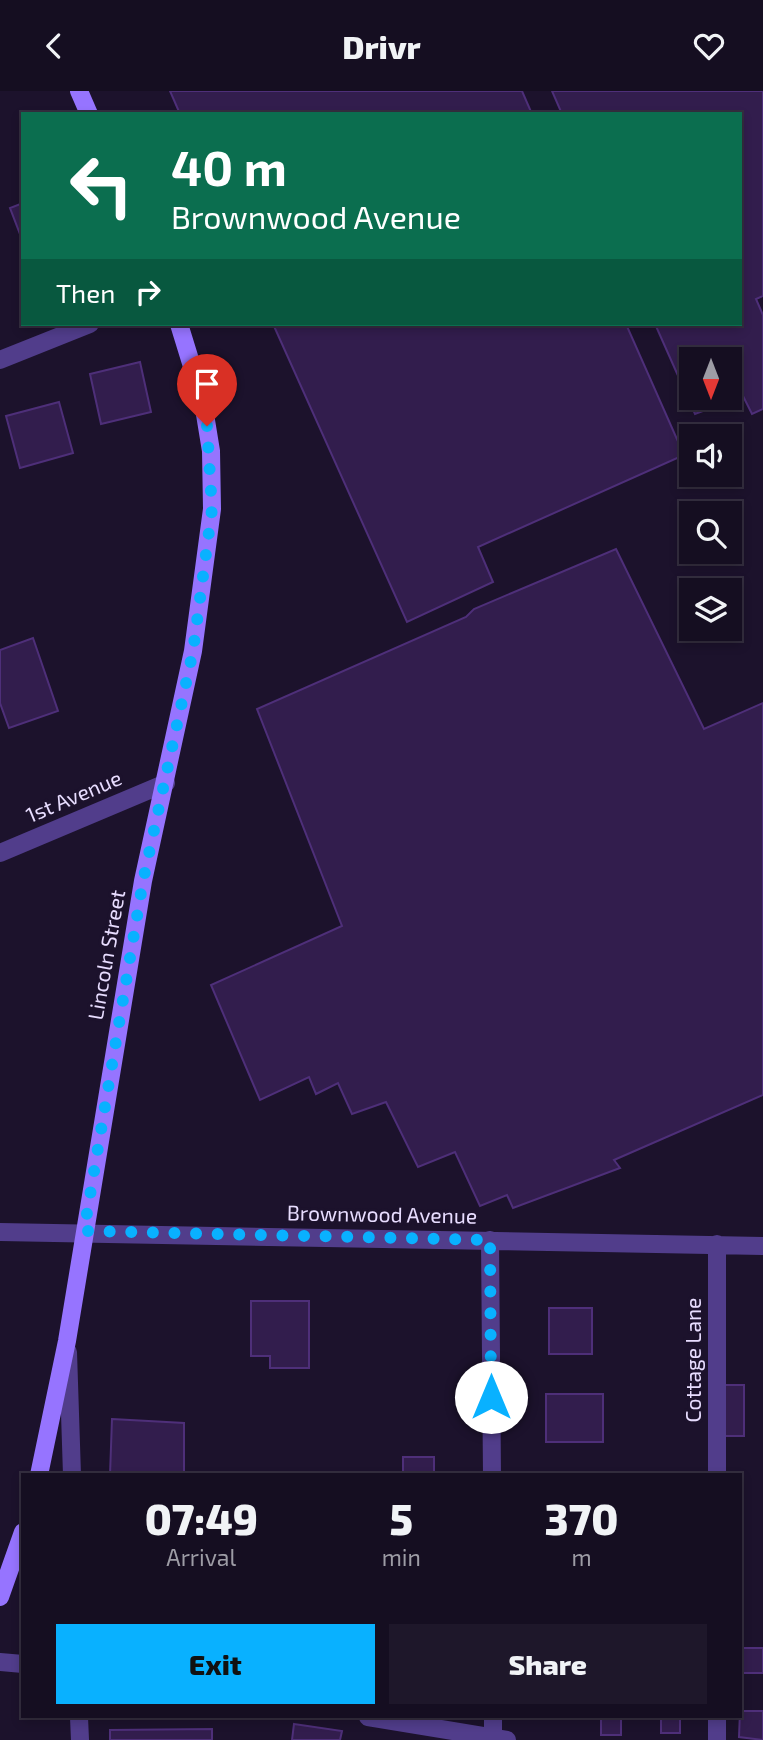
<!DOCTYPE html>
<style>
:root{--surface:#150e21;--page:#1e172a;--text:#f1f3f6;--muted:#9d9ca5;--line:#342e3f;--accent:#09b1ff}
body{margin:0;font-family:"Exo 2",sans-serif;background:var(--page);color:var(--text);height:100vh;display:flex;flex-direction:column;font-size:26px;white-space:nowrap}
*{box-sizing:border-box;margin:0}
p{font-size:23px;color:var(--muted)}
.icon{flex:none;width:38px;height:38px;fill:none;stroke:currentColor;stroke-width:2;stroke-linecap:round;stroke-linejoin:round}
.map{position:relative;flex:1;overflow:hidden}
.sheet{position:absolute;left:21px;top:1382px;width:721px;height:245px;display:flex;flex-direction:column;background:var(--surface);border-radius:0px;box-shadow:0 4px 10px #0003,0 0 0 2px var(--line)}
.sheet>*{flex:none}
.guide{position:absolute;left:21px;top:21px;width:721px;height:214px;border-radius:0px;box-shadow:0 4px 10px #0003,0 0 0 2px var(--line);background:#0b6e4f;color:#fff;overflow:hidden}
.needle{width:46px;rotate:180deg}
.controls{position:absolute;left:679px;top:256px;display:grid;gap:14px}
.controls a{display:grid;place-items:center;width:63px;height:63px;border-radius:0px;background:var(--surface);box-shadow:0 4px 10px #0003,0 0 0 2px var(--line);font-size:35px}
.pin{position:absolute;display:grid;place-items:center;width:60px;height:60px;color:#fff;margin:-72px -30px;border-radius:50% 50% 50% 0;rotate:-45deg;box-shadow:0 0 7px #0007}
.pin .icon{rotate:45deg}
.me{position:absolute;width:77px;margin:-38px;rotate:0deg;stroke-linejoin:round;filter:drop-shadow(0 0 5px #0008)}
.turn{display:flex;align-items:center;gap:24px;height:147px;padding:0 35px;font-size:32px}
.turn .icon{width:91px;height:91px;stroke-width:2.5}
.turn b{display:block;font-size:49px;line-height:60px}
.then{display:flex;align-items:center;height:66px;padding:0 35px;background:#0003;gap:14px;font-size:26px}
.eta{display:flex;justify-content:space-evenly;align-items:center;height:119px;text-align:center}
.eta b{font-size:42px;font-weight:800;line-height:49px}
.primary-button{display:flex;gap:14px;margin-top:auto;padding:14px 35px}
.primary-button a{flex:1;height:80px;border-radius:0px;background:var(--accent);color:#111;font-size:28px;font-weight:800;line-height:80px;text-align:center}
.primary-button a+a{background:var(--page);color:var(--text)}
header{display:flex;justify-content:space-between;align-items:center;height:91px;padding:0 35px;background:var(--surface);font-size:32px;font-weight:800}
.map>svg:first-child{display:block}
</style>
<header><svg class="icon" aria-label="back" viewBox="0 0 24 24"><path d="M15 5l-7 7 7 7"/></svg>Drivr<svg class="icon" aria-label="heart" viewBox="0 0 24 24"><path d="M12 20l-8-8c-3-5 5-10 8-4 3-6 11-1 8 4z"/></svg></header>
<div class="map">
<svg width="763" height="1649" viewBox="0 0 763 1649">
<rect width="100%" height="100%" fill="#1c122c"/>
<path fill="#321d4d" stroke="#4e2f79" stroke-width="2" fill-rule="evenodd" d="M170 0H522L532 23H180Z
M552 0H763V205L756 208 763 224V318L752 323 743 305 695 323 655 233H740V23H562ZM691 268H730V306H691Z
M23 112V151L10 117Z
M273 233H626L684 364 478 456 493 491 407 531Z
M140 271 151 321 101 333 90 283Z
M59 311 73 362 20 377 6 325Z
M616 458 704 638 763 612V1004L614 1069 620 1077 513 1117 507 1104 480 1115 455 1061 418 1076 386 1011 352 1023 338 992 316 1003 309 986 260 1009 211 894 342 835 257 618 466 526 474 518Z
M33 547 58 620 9 637 0 612V559Z
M251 1210H309V1277H270V1265H251Z
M549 1217H592V1263H549Z
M720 1294H744V1345H720Z
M546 1303H603V1351H546Z
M112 1328 184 1332V1384H110Z
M403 1366H434V1384H369V1381H403Z
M740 1557H763V1582H740Z
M740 1620H763V1649L739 1646Z
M601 1626H621V1644H601Z
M661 1626H680V1642H661Z
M294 1633 342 1640 340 1649H292Z
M212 1638V1649H110V1639Z"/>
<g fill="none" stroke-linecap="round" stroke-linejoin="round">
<path stroke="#513d8b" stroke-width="18" d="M0 269 90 233
M0 762 166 692
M0 1141 763 1155
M490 1149 492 1384
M717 1153V1384
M68 1261 72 1384
M0 1571 23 1573
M79 1626 80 1649
M368 1626 507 1649
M493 1626V1649
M717 1626V1649"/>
<path stroke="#9674ff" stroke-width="18" d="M79 0 89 23
M39 1384 67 1250 143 790 193 560 212 418 211 360 203 311 179 233
M0 1506 23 1441"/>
</g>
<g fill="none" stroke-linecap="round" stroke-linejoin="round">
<path stroke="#09b1ff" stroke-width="12" stroke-dasharray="0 21.6" d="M207 335 212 418 193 560 143 790 84 1140 490 1149 491 1306"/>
</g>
<g text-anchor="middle" stroke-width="6" stroke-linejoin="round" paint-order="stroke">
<g font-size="21" fill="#e8ddff" stroke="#1c122c">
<text transform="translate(74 706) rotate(-23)" y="7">1st Avenue</text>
<text transform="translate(107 864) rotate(-80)" y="7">Lincoln Street</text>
<text transform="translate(382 1124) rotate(1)" y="7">Brownwood Avenue</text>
<text transform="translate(694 1269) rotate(-90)" y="7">Cottage Lane</text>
</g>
</g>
</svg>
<div class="controls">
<a><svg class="needle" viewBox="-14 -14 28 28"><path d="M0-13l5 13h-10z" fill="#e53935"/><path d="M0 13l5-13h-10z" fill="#9d9ca5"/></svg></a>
<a><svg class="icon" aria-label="sound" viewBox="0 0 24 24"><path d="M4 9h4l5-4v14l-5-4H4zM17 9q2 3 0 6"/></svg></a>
<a><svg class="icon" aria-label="search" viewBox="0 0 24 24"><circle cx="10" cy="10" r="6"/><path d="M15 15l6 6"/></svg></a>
<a><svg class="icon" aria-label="layers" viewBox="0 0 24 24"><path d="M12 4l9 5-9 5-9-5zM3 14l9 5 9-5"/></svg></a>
</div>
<div class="pin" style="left:207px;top:335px;background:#d93025"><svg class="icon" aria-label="arrive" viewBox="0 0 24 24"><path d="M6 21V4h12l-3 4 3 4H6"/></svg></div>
<svg class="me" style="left:491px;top:1306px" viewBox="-20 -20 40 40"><circle r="19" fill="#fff"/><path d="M0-13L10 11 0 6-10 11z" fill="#09b1ff"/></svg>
<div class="guide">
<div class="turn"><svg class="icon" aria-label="left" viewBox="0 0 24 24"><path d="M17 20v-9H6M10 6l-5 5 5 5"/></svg><div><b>40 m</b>Brownwood Avenue</div></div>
<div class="then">Then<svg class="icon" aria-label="right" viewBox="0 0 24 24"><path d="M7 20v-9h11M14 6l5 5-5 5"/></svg></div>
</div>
<section class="sheet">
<div class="eta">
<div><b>07:49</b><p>Arrival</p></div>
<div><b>5</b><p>min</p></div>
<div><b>370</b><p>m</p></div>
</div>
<div class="primary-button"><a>Exit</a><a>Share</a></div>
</section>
</div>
